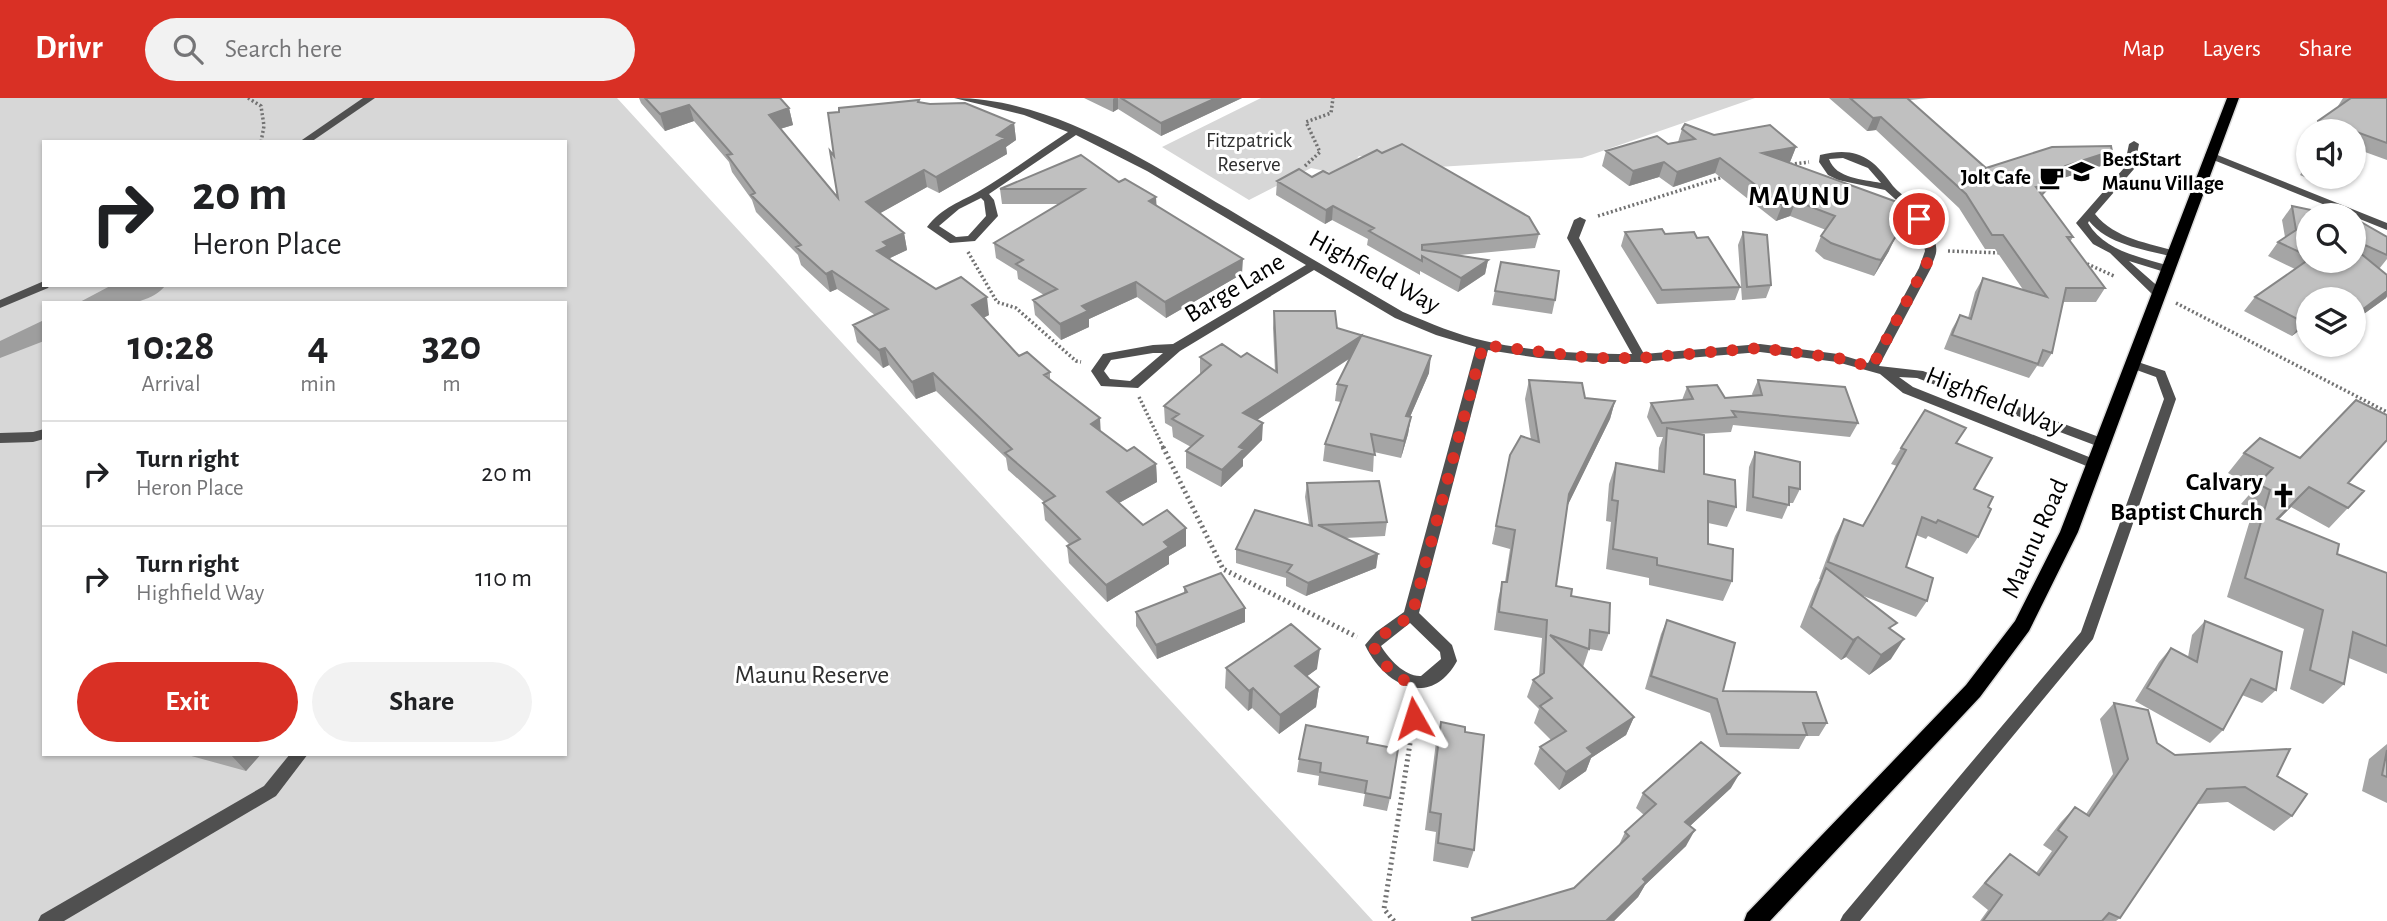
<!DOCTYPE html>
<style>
:root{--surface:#fff;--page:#f2f2f2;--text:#202124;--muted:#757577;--line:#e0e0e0;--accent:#d93025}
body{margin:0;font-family:"Alegreya Sans",sans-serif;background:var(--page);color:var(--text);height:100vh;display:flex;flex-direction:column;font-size:26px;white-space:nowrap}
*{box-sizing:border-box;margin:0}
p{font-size:23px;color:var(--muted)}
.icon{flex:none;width:38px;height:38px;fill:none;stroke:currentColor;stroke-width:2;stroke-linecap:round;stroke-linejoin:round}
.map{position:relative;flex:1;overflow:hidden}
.sheet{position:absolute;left:42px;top:203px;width:525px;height:455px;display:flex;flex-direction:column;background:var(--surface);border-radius:0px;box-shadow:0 2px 5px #0004}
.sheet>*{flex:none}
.guide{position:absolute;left:42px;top:42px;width:525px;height:147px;border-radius:0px;box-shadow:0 2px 5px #0004;background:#fff;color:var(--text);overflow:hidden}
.buttons{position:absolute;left:2296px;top:21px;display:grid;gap:14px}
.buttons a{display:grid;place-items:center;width:70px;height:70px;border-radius:50%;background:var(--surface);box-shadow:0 2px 5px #0004;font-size:35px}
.pin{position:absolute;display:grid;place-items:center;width:60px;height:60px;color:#fff;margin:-30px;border:4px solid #fff;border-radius:50%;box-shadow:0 2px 7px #0007}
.me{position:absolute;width:77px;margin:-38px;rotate:354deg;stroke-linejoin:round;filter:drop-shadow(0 0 5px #0008)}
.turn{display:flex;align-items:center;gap:24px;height:147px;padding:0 35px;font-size:32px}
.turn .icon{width:91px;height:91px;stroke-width:2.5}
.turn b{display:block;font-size:49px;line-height:60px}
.eta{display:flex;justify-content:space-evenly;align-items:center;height:119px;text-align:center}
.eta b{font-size:42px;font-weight:700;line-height:49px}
.button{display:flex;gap:14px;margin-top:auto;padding:14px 35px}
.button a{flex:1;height:80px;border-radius:42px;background:var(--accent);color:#fff;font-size:28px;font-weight:700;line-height:80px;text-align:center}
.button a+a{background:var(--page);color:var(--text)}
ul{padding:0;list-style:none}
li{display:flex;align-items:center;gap:21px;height:105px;padding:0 35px;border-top:2px solid var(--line)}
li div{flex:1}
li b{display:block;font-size:26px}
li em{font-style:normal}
header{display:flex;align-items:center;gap:42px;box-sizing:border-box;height:98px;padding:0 35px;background:var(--accent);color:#fff}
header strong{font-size:33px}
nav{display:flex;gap:38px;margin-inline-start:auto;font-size:24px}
.search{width:490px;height:63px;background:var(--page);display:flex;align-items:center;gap:18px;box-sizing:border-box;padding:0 24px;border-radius:38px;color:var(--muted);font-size:26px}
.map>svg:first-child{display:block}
</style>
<header>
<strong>Drivr</strong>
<div class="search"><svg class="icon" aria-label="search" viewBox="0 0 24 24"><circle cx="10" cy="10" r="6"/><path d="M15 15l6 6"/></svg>Search here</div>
<nav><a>Map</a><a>Layers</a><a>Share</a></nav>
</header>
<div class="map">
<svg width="2387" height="823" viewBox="0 0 2387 823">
<rect width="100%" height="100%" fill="#fff"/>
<path fill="#d7d7d7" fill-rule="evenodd" d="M0 0H617L1373 823H0ZM44 44H565V187H44ZM44 205H565V656H44Z
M1261 0H1755L1582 60 1438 69 1359 58 1350 69 1334 75 1311 70 1249 102 1162 49Z"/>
<path fill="#9e9e9e" d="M112 187H166C145 212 108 205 78 205Z
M44 222V243L0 260V243Z"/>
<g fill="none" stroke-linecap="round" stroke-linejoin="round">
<defs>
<path id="primary" d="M2227 0H2239L2078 434 2029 533 1980 599 1770 823H1744L1747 815 1966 587 2015 523 2060 434Z"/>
</defs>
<use href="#primary" stroke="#dbdbdb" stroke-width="3"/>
<path stroke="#727272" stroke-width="3.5" stroke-dasharray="2 2.5" stroke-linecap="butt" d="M248 0 261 8 264 28 261 44
M1786 67 1809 64
M1305 68 1320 54 1306 24 1331 15 1333 0
M1598 118 1726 78
M1948 153 2003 155
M968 154 997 204 1016 210 1076 263 1081 264
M2083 164 2114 178
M2176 205 2387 314
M1139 299 1164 351"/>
<path stroke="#727272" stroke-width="5" stroke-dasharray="2 3.5" stroke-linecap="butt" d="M1163 349 1223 471 1357 539
M1394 823 1384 811 1414 620 1413 601"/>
<path fill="#505050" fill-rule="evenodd" d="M363 0H375L311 44H299Z
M2134 43 2139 46 2134 71 2095 116C2115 141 2149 145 2178 154L2180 156 2174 159C2146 152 2108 147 2089 123L2088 125C2105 154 2142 159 2172 169V173L2168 175 2129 163 2162 192 2164 195 2158 199 2154 198 2110 155 2093 146 2076 125 2124 70 2129 46Z
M44 183V187H50L48 190 0 210V202Z
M2135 263 2165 273 2176 301 2093 541 1860 823H1840L1843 817 2081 534 2164 301 2156 279 2131 270 2129 267 2131 264Z
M44 331V341L33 344 0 345V335L33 334Z
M290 656H308L276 698 64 823H38L41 817 264 688Z"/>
<path fill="#505050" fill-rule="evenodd" d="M954 0C1051 0 1146 63 1228 111 1286 146 1345 180 1403 214 1430 225 1457 237 1485 243 1533 254 1583 256 1632 256L1567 140 1574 122 1580 119 1586 122 1579 140 1644 256 1760 246 1838 256 1868 265 1919 170 1925 153 1922 138 1904 109 1885 92 1838 82 1828 77 1819 64 1820 57C1857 48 1873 60 1893 88 1898 94 1905 98 1910 103 1921 114 1939 139 1936 155 1935 160 1932 165 1931 170L1879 268 1923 273 2107 342 2109 345 2102 350 2097 348 1917 280 1899 279 1913 289 2099 363 2101 366 2094 371 2089 369 1903 295 1880 276 1837 264 1760 254 1640 264H1593L1539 260 1488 252 1419 515 1452 547 1457 563C1430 612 1384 587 1365 547L1376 534 1404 514 1476 249 1436 237 1395 220 1314 172 1180 253 1138 290 1101 288 1091 273 1103 256 1153 247 1173 246 1306 167 1147 73 1076 37 989 96 994 102 998 118 975 143 950 145 927 129C942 109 961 104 981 92 1011 74 1039 53 1068 34L1024 17ZM1843 60 1868 70 1881 85C1863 81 1836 81 1829 61ZM981 100 984 103 986 118 968 138 956 139 939 128 959 111ZM1153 255H1163L1130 283 1110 281 1104 273 1111 262ZM1410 525 1440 554 1441 561 1421 578C1405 579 1389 561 1381 548Z
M2210 54 2387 125V132L2206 59 2205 57Z"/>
<use href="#primary" fill="#000" fill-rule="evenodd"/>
</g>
<path fill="#a5a5a5" d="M639 0H780L789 10 793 27 780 31 838 100 834 58 919 5 1014 25 1016 42 1006 49 1007 56 939 95 927 89 880 115 904 135 907 152 890 160 891 162 936 191 989 217 983 220 1019 258 1050 274V281L1100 320V333L1127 353 1156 366 1157 384 1119 405 1143 427 1186 448 1169 458V466L1107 504 1069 465 1067 448 1070 447 1045 422 1043 405 1044 404 1008 372 1006 360 936 293 916 301 889 267 883 270 857 244 853 227 875 217 837 191 830 194 801 167 798 157 756 114 752 102 732 74 729 64 694 23 665 33 641 5Z
M1084 0H1242L1161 38 1118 11 1113 14Z
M1829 0H1929L1909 2 1986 70 2104 67 2057 82 2042 98 2073 139 2070 144 2105 190 2096 204H2063L2052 255 2043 269 2037 268 2029 280 1944 251 1952 231 1960 217 1968 220 1975 194 1983 180 2024 193 1995 151H1985L1959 110 1876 32 1867 33Z
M2343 0H2387V62L2354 50V33H2311L2318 23 2339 8H2338Z
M1682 31 1714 37 1796 49 1790 64H1787L1889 153 1874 178 1824 161 1815 153 1821 138 1826 132 1790 118 1776 123 1715 75 1673 89 1659 79 1629 88 1602 68 1606 53 1678 44Z
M2308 65V79H2340L2325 88 2300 77Z
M1329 76 1539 136 1535 150 1459 157 1488 162 1485 176 1458 194 1420 173V177L1367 147 1368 141 1332 122 1325 126 1276 97 1277 83Z
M1119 84 1157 108 1242 176 1166 220 1137 199 1089 221V229L1061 242 1035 217 1033 202 1044 197 1018 181 1017 173 996 160 994 145 1059 106H1002L1000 91Z
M2292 108 2325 115 2349 117H2308V163H2354V120L2387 139V161L2379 171 2387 177V198L2386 200 2354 223V201H2308V235L2301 231 2292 238 2244 213 2255 199 2295 171 2268 158 2278 144 2285 139 2282 122Z
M1625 134 1665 136 1697 140 1740 189 1735 202 1657 206 1621 148Z
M1743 134 1771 187 1766 200 1742 202 1738 147Z
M1501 164 1555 202 1552 216 1492 207Z
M1274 213 1337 230 1429 275 1410 319H1411L1408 336 1401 360 1374 354 1373 374 1323 363 1325 346 1341 304 1335 303 1337 286 1349 261 1257 322 1262 342 1243 361V368L1221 389 1186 370V353L1191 349 1173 339 1172 329 1165 325 1164 308 1200 277V259H1241L1275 273 1273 230Z
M1529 282 1585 300 1615 303 1610 321 1568 406 1556 488 1571 498 1609 535 1602 553 1589 551 1583 569 1634 619 1626 637 1591 660 1586 673 1559 692 1534 666 1540 649 1551 642 1534 625 1539 611 1527 599 1533 582 1539 578 1542 540 1494 532 1498 502 1502 484H1505L1510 451 1492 446 1510 357 1531 342 1525 301Z
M1758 282 1858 325 1850 339 1733 327 1731 334 1698 336 1704 376 1736 409 1727 429 1708 425V446L1732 483 1723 503 1649 487V480L1606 471 1611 424 1606 423 1609 386 1616 365 1658 373 1659 350 1663 339H1657L1647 319 1651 305 1682 302 1687 289 1725 300 1753 298 1752 296Z
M1957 345 1974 391 1988 409 1978 439 1967 456 1928 438 1926 441 1916 437 1906 469 1927 503 1916 519 1861 497 1892 532 1891 561 1869 577 1846 559 1841 562 1800 529 1815 491 1820 481H1819L1835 438 1844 421 1863 428 1897 368 1891 366 1901 350Z
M1755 354 1800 391 1793 405H1789L1782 421 1746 413 1749 369Z
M2244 355 2348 385 2364 393 2329 430 2291 409 2278 422 2337 456 2387 475V576L2349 560 2344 586 2323 606 2290 591 2304 531 2227 499 2253 412 2241 406 2255 390 2228 375Z
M1307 385 1387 424 1385 438 1345 440 1378 456 1376 470 1306 498 1286 488V480L1236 465V451L1309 427 1305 399Z
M1184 489 1245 510V524L1157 561 1136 528V514L1184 495Z
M1667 522 1723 593 1827 625 1819 638H1806L1799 651 1720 649 1710 615 1645 591 1661 536Z
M2205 523 2276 592 2262 605 2242 597 2223 632 2210 645 2135 603 2159 564 2171 550 2188 559 2192 537Z
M1226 570 1317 571 1307 578 1319 589 1316 609 1279 636 1252 610 1248 613 1225 590Z
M2114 605 2157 645 2175 657 2277 678 2292 718 2274 733 2228 704 2197 706 2120 820 2116 823H1980L1988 812 1972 799 1996 771 2010 756 2036 775 2052 753 2043 747 2061 724 2075 709 2086 716 2113 676 2100 621Z
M1441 624 1465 634 1474 752 1468 770 1433 763 1436 734 1425 732 1436 644Z
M1367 645 1390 700 1387 713 1363 708 1365 696 1318 687 1319 678 1297 674 1299 661Z
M2387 646V705L2362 693 2369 661Z
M184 656H261L246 673Z
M1731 690 1690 728 1686 748 1645 787 1638 799 1614 823H1471L1472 820 1574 790 1618 749 1625 734 1644 717 1636 710 1643 695Z"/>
<path fill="#868686" d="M1114 0H1118V11L1113 14V1Z
M1216 0H1242L1161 38V25Z
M689 7 694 23 665 33 660 16Z
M789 10 793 27 773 33 769 17Z
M1881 19 1876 32 1867 33 1873 20Z
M1014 25 1016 42 1006 49 1007 56 939 95 936 79Z
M1796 49 1790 64 1756 70 1762 55Z
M2112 53 2104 67 2057 82 2039 101 2046 88 2065 68Z
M1720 60 1715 75 1673 89 1677 74Z
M1664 64 1659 79 1629 88 1633 73Z
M924 72 927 89 870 121 866 104Z
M2332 79H2340L2325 88Z
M1156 99 1157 114 1149 103Z
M1796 103 1790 118 1776 123 1782 107Z
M1333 108 1332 122 1325 126 1326 112Z
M904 135 907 152 890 160 892 166 877 153 883 144Z
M1896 138 1889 153 1874 178 1881 162Z
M1243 161 1242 176 1166 220 1165 204Z
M1488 162 1485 176 1458 194 1461 180Z
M832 173 837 191 830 194 826 176Z
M1136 184 1137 199 1089 221V229L1061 242 1060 226 1082 208Z
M2387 193V198L2386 200 2354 223V218Z
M987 199 989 217 975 224 972 207Z
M2308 220V222L2301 231 2292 238 2303 224Z
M1361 238 1359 254 1242 332 1243 315Z
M885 250 889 267 883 270 879 252Z
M1431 258 1429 275 1403 335 1406 318Z
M933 275 936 293 916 301 912 284Z
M1615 303 1610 321 1564 415 1569 396Z
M1411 319 1408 336 1401 360 1404 343Z
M1100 320 1101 338 1091 326Z
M1263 325 1262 342 1243 361V368L1221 389 1222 372 1239 349Z
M1156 366 1157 384 1108 411 1107 394Z
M2309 389 2291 409 2259 441 2277 421Z
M1186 430V448L1169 458V466L1107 504 1106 487 1164 444Z
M1378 456 1376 470 1306 498 1308 485Z
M1245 510V524L1157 561 1156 547Z
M1858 539 1846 559 1841 562 1853 542Z
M1904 541 1891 561 1869 577 1881 557Z
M1320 551 1317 571 1294 588 1295 568Z
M1319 589 1316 609 1279 636 1280 617Z
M1253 590 1252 610 1248 613 1249 593Z
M1634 619 1626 637 1591 660 1586 673 1559 692 1566 674 1587 650Z
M230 656H261L246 673Z
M1740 675 1731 690 1677 740 1685 724Z
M1695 732 1686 748 1645 787 1638 799 1614 823H1606L1643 781Z"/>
<path fill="#c0c0c0" stroke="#868686" stroke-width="2" d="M645 0H780L789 10 769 17 838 100 830 53 834 58 828 15 839 14V10L919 2 918 4 930 6 965 5 1014 25 997 37 1005 40 936 79 924 72 866 104 904 135 883 144 888 148 877 153 936 191 961 179 987 199 972 207 1019 258 1027 254 1050 274 1044 277 1100 320 1091 326 1127 353 1134 349 1156 366 1107 394 1143 427 1167 412 1186 430 1164 444 1169 449 1106 487 1067 448 1080 441 1043 405 1055 398 1005 355 1012 351 933 275 912 284 885 250 879 252 853 227 888 211 832 173 826 176 796 149 801 147 751 97 755 95 727 57 732 56 689 7 660 16Z
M1121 0H1216L1161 25Z
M1850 0H1907L1986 70 2052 49 2111 48 2112 53 2065 68 2046 88 2036 89 2073 139H2067L2105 190H2066L2052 255 2043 252 2038 266 1952 237 1960 217 1971 221 1983 180 2047 199 2003 137H1992L1966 96 1881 19 1873 20Z
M2351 0H2387V45L2343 29 2345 33H2321L2318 23Z
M1685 26 1714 37 1770 27 1796 49 1762 55 1897 104 1896 138 1881 162 1876 161 1831 145 1821 138 1835 118 1796 103 1782 107 1720 60 1677 74 1664 64 1633 73 1606 53 1657 38 1668 46 1695 41 1682 31Z
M1402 46 1529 119 1539 136 1422 147V152L1488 162 1461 180 1422 158V163L1369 133 1374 130 1333 108 1326 112 1277 83 1299 71 1312 79 1323 73 1329 76 1377 52 1382 55Z
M1081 57 1119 84 1125 81 1156 99 1149 103 1243 161 1165 204 1136 184 1082 208 1088 213 1060 226 1033 202 1057 191 1016 166 1023 162 994 145 1084 91H1000Z
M2292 108 2325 115 2338 111 2349 117H2308V158L2278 144 2296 132Z
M2354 120 2387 139V157L2354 142Z
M1662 131 1665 136 1694 134 1697 140 1708 139 1740 189 1662 192 1625 134Z
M1743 134 1767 137 1771 187 1747 189Z
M2354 150 2387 177V193L2354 218V201H2308V220L2303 224 2255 199 2308 162V163H2354Z
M1501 164 1559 173 1555 202 1495 193Z
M1274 213H1335L1337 230 1431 258 1406 318 1411 319 1404 343 1371 336 1375 357 1325 346 1347 288 1337 286 1361 238 1243 315 1263 325 1239 349 1244 351 1222 372 1186 353 1203 338 1172 321 1179 316 1164 308 1211 267 1200 259 1222 246 1241 259 1247 255 1277 274Z
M1529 282 1582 285 1585 300 1615 303 1569 396 1556 488 1572 491 1571 498 1610 505 1609 535 1590 532 1589 551 1550 537 1634 619 1587 650 1593 656 1566 674 1540 649 1566 633 1540 608 1552 600 1533 582 1544 575 1547 522 1499 514 1502 484H1507L1515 432 1496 428 1510 357 1521 338 1539 344Z
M1758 282 1845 289 1858 325 1732 313 1736 319 1662 325 1651 305 1693 301 1687 289 1717 287 1725 300 1762 297Z
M2356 302 2387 317V342L2348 385 2364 393 2348 410 2309 389 2277 421 2339 446 2337 456 2387 475V548L2353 534 2344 586 2310 572 2323 512 2245 480 2270 392 2258 386 2273 370 2244 355 2260 340 2300 360Z
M1925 312 1966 330 1956 345 1992 360 1974 391 1993 399 1988 409 1991 411 1978 439 1938 422 1936 425 1922 419 1906 469 1933 480 1927 503 1828 464 1844 421 1863 428 1906 352 1901 350Z
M1667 330 1704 337V376L1735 382 1736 409 1708 403V446L1733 451 1732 483 1657 467V460L1613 451 1618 403 1612 402 1616 365 1664 374Z
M1755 354 1800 364V391L1789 389V407L1753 399Z
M1379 383 1387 424 1318 427 1378 456 1308 485 1287 474 1292 467 1236 451 1255 412 1312 428 1307 385Z
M1826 470 1897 525 1889 530 1904 541 1881 557 1858 539 1853 542 1811 509Z
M1221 475 1245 510 1156 547 1136 514 1187 494 1184 489Z
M1667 522 1735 545 1723 593 1816 594 1827 625H1803L1807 637 1727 636 1717 601 1651 578Z
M2205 523 2282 554 2276 592 2251 581 2223 632 2147 590 2171 550 2197 564Z
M1291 526 1320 551 1295 568 1319 589 1280 617 1253 590 1249 593 1226 570Z
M2114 605 2148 612 2157 645 2175 657 2290 651 2277 678 2307 696 2292 718 2245 689 2207 691 2120 820 2109 815 2102 823H1983L2002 797 1985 785 2010 756 2039 777 2067 739 2058 732 2075 709 2089 718 2128 661Z
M1441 624 1465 629V634L1484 637 1474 752 1438 745 1441 716 1430 714Z
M1306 627 1368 639 1367 645 1398 651 1390 700 1365 695 1367 683 1320 674 1321 665 1299 661Z
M1701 644 1740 675 1685 724 1695 732 1643 781 1646 784 1606 823H1473L1472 820 1574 790 1629 738 1625 734 1656 706 1643 695Z
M2387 652V679L2382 677Z"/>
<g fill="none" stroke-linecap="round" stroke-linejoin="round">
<path stroke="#d93025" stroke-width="12" stroke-dasharray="0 21.6" d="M1414 620 1412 586C1395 579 1380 564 1373 547L1381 538 1412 517 1483 247 1593 260H1640L1760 250 1838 260 1872 269 1929 161C1932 145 1926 134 1919 121"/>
</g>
<defs>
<symbol id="school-bare" viewBox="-9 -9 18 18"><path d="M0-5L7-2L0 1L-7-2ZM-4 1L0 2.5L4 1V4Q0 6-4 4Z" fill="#000" stroke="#fff" stroke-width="2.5" paint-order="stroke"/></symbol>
<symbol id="cafe-bare" viewBox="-9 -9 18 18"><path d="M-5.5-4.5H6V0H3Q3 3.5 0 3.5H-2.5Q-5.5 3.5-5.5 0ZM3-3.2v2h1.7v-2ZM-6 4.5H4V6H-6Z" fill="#000" stroke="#fff" stroke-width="2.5" paint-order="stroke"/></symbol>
<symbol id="church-bare" viewBox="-9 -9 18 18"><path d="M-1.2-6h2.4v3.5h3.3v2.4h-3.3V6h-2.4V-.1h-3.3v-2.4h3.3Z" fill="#000" stroke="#fff" stroke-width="2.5" paint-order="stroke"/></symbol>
</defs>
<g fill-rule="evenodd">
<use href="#school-bare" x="2064" y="56" width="35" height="35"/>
<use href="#cafe-bare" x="2034" y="62" width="35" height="35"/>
<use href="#church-bare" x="2266" y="380" width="35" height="35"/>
</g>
<g text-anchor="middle" stroke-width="6" stroke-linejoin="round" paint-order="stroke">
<g font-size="21" fill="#2e2e2e" stroke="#fff">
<text x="1249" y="49">Fitzpatrick<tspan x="1249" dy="24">Reserve</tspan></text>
</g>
<g font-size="21" font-weight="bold" fill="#000" stroke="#fff" text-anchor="start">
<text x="2102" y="68">BestStart<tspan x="2102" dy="24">Maunu Village</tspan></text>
<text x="2031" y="86" text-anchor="end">Jolt Cafe</text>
</g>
<g font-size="26" fill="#000" stroke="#fff">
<text transform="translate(1375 173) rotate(29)" y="9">Highfield Way</text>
<text transform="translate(1234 189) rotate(-31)" y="9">Barge Lane</text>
<text transform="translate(1995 302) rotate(22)" y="9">Highfield Way</text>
<text transform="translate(2034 440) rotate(-66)" y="9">Maunu Road</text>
</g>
<g font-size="26" font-weight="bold" fill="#000" stroke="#fff" text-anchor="end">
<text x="2263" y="392">Calvary<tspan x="2263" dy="30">Baptist Church</tspan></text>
</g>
<g font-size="26" fill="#2e2e2e" stroke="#fff">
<text x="812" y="585">Maunu Reserve</text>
</g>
<g font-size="28" font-weight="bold" letter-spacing="2" fill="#000" stroke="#fff">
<text x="1800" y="107">MAUNU</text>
</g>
</g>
</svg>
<div class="buttons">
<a><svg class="icon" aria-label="sound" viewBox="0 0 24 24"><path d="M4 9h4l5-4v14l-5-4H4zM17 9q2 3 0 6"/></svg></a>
<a><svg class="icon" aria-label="search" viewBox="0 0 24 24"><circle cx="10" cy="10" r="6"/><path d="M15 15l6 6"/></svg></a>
<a><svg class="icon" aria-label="layers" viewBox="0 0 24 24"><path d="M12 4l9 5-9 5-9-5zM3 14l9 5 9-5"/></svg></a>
</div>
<div class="pin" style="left:1919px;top:121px;background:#d93025"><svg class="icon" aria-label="arrive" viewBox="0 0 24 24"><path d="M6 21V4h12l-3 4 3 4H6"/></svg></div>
<svg class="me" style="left:1414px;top:620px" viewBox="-20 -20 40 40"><path d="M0-17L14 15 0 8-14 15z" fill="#d93025" stroke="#fff" stroke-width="4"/></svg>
<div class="guide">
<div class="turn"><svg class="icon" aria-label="right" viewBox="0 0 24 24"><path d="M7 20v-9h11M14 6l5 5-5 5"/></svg><div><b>20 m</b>Heron Place</div></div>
</div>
<section class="sheet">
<div class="eta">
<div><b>10:28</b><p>Arrival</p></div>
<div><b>4</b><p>min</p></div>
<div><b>320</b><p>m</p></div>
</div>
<ul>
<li><svg class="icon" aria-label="right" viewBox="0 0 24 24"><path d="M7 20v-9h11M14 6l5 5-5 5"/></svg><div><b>Turn right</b><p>Heron Place</p></div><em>20 m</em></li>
<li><svg class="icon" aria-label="right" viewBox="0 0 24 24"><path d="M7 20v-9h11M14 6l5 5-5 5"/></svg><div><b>Turn right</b><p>Highfield Way</p></div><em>110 m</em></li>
</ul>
<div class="button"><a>Exit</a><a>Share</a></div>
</section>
</div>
